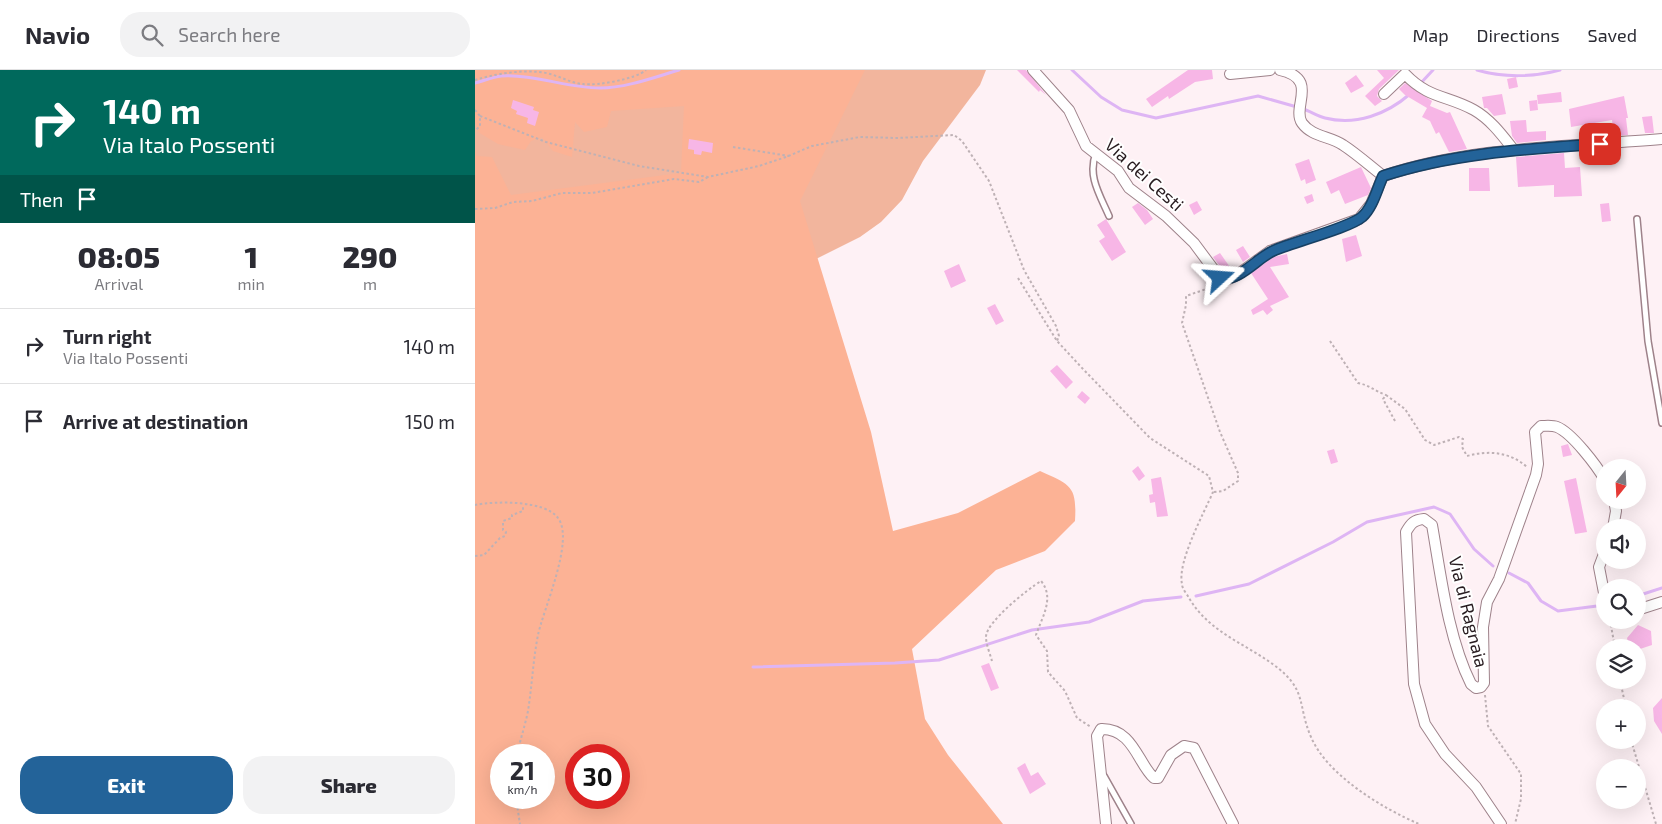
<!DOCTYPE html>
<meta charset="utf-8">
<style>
:root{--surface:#fff;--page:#f2f2f3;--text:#2b2b33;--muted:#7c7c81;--line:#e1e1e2;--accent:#236399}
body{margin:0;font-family:"Exo 2",sans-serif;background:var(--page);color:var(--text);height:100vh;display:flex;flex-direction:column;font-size:19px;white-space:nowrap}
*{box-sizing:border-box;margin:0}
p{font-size:16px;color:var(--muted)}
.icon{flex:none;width:28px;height:28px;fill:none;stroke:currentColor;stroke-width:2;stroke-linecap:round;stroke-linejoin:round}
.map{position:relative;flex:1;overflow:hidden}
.side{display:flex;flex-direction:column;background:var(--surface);width:475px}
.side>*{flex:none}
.hud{background:#00695c;color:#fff;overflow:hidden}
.needle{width:32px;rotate:198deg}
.fabs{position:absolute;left:1121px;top:389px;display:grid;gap:10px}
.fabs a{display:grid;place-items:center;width:50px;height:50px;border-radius:50%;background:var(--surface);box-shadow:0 5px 20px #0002;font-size:25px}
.speed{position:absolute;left:15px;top:674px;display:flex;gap:10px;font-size:25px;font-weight:700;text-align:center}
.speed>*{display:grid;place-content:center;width:65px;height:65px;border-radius:50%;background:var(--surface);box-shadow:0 5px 20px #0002;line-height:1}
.speed small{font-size:12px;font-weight:400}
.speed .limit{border:8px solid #d22;background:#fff;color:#111}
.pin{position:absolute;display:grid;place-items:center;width:42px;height:42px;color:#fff;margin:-21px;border-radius:10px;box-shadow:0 2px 8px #0006}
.me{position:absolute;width:55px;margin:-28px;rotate:71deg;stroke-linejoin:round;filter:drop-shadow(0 0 4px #0008)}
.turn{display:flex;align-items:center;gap:18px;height:105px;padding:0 20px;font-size:22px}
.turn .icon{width:65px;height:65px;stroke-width:2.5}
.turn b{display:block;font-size:35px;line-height:42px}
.then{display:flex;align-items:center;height:48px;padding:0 20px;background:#0003;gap:10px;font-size:19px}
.eta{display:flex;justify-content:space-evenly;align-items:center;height:85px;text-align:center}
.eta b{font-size:30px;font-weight:800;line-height:35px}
.button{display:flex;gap:10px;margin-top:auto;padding:10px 20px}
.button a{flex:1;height:58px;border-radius:20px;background:var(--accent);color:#fff;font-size:20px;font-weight:800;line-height:58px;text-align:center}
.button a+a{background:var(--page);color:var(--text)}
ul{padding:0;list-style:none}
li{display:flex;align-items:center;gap:15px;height:75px;padding:0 20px;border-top:1px solid var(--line)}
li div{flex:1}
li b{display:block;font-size:19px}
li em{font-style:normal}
header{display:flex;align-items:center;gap:30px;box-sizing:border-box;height:70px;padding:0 25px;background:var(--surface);border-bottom:1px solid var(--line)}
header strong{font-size:24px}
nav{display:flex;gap:28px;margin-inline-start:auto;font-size:18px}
.search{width:350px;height:45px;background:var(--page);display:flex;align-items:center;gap:12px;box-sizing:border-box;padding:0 18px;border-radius:20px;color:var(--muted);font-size:19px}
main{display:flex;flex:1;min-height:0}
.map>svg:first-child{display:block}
</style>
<header>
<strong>Navio</strong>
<div class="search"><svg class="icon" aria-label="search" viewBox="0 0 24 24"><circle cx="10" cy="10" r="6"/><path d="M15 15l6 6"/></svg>Search here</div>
<nav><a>Map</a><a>Directions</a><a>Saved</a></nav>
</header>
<main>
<section class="side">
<div class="hud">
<div class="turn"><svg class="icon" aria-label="right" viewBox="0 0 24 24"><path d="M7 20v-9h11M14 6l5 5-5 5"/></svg><div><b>140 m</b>Via Italo Possenti</div></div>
<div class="then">Then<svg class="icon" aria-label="arrive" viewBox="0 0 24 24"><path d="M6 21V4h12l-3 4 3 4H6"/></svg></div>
</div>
<div class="eta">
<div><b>08:05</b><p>Arrival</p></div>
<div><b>1</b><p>min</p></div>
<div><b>290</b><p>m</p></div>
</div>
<ul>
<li><svg class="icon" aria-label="right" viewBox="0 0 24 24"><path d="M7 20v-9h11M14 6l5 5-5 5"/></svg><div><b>Turn right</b><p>Via Italo Possenti</p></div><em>140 m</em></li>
<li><svg class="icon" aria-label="arrive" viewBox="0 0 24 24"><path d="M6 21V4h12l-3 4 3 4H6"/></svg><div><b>Arrive at destination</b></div><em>150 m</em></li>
</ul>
<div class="button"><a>Exit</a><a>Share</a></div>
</section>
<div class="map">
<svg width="1187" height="754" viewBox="0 0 1187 754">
<rect width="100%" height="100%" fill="#fef1f5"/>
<path fill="#f2b59d" d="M0 0H511L505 15 448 91 427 130 406 152 385 167 315 202 0 464Z"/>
<path fill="#fcb295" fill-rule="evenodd" d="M0 0H390L325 131 396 362 418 461 483 443 565 401C596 415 602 416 600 451L570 481 521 500 437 579 450 649 473 685 528 754H0V81L2 86 17 87 36 125 206 103 209 36 136 41 132 57 109 62 100 52 97 87 78 81 67 67 56 71 50 80 23 74 3 62 0 52ZM26 685H69V728H26ZM101 685H144V728H101Z"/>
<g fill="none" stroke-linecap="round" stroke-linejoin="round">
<path stroke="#deb5f4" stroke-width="3" d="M597 0 626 27 647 40 681 48 783 26 822 37
M1002 0C1028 8 1059 7 1085 0
M0 13C8 11 18 7 26 6 59 4 92 18 125 18 151 18 180 7 204 0
M945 14 958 0
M828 39C835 41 842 46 850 48 881 56 912 44 935 24
M1034 503 1053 513 1066 531 1083 541 1122 536
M721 526 774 514 858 472 892 452 959 437 975 444 999 479 1018 496
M1162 526 1187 518
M278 597 420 593 464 590 557 560 614 552 668 531 706 527"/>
</g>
<path fill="#f7b6e6" d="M542 0H551L571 25 565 20 564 22Z
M713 0H737L738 9 720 12 694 29 693 26 677 37 671 29Z
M902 0H924L904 19 902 26 907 31 900 36 890 26 909 8Z
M881 5 889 16 876 23 870 13Z
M1041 7 1043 17 1034 19 1032 9Z
M930 13 957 31 955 36 972 43 975 42 992 79 974 82 964 62 961 64 955 51 947 47 952 38 930 25 924 19Z
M1086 22 1087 32 1063 34 1062 25Z
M1027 24 1031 44 1019 46 1012 38H1009L1007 27Z
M1149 26 1153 48H1151L1153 65 1139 66 1137 50 1096 57 1094 39Z
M38 30 59 37 58 40 64 42 60 56 52 53 53 48 41 44 42 41 36 38Z
M1062 30 1063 40 1055 41 1054 31Z
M1177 46 1179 63H1170L1167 47Z
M1051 50 1052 62 1071 61V70L1042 73 1037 66 1035 51Z
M214 69 238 73 237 83 227 81 226 85 219 84V80L213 79Z
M1089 83 1090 98 1105 97 1107 126 1079 127V115L1043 117 1041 87Z
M834 89 841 110 831 114 830 109 826 111 820 94Z
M886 97 896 118 893 125 870 134 864 120 856 124 851 112Z
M994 98H1014L1015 121H994Z
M837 124 839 131 832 134 829 127Z
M722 131 727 140 719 145 714 135Z
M663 133 672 140 678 149 670 155 657 137Z
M1134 133 1136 151 1127 152 1125 134Z
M631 149 651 182 637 191 624 171 630 167 622 155Z
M881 165 887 186 871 192 867 169Z
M768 176 775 187 768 192 761 180Z
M745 183 757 200 749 202 738 187Z
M812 184 814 194 795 197 814 227 795 236 798 240 792 245 788 240 778 245 776 240 793 229 776 203 798 187Z
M484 194 491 211 476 218 469 201Z
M520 234 529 251 521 255 512 238Z
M582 295 598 312 591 319 575 301Z
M607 321 615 328 610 334 602 327Z
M1093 374 1097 385 1088 387 1086 376Z
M859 379 863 392 856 394 852 381Z
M663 396 670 406 664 411 657 401Z
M686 407 693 446 682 447 680 432 675 433 674 425 678 424 676 409Z
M1101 408 1112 462 1100 464 1089 411Z
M1163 555 1176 561 1177 575 1162 580V578L1154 575 1152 568Z
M514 593 524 618 516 621 506 596Z
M1187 628V664L1179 651 1178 638Z
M550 693 556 706 563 702 571 714 555 724 542 698Z"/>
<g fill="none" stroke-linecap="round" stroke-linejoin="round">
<defs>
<path id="lane" d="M621 83C612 106 625 125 634 146
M1162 149 1173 271 1187 353
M629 706 656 754"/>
<path id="street" d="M558 0 594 40 611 76 643 101 654 118 691 146 719 173 745 208 751 210 762 205 795 181 884 149 896 134 908 106C998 76 1094 77 1187 69
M805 0C845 9 816 37 827 53 837 67 855 66 868 75 882 84 895 96 908 106
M755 4 795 0
M909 24 930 4C954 29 972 25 999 40 1015 49 1027 65 1038 79
M1138 458 1141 441 1139 430
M1130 481 1124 497 1130 528
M1162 540 1187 532
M631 754 622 666 626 659C658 658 663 694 679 708H683L696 685 709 676 719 678 758 754
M1026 754 1001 717 970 684 950 654 939 614 931 462C936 453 939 450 949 449L957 455C966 506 973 568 996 614L1001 618 1006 617 1009 613 1008 557 1012 532 1024 509 1061 405 1063 394 1060 362 1066 356C1071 356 1077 355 1082 357 1097 363 1122 396 1130 410"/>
</defs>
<use href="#lane" stroke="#9e828a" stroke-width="8"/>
<use href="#street" stroke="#9e828a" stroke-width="12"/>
<path stroke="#beb1b5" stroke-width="2" stroke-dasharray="2.5 2.5" stroke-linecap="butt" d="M0 10C20 4 43 0 64 2 80 3 94 13 108 14 122 16 161 9 171 0
M0 40 5 46V56L0 61
M5 46 71 72 164 96 233 107 284 96 311 87 337 76 385 67 422 68 479 65 487 71 514 111 549 200 581 256 584 266 582 271
M258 77 314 86
M0 139 20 138 38 132 57 131 87 123H117L199 109 224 112 233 107
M543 208 582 271 608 299 675 368 734 406 738 422C729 443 702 492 707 514 707 519 712 524 714 528 734 562 769 573 799 595 833 620 822 635 836 667 852 705 907 738 944 754
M855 271 883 313C894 315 900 321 911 325
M920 351 908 329 911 325 930 339 950 370 959 375 984 367 988 369 987 377 992 386C1014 380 1035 382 1052 397
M739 422 748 421 763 411V403L745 362 707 253 711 235V226L740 216
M0 435C20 431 70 430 83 448 100 470 68 540 63 565 58 590 57 616 53 641 50 656 45 670 42 685
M0 486 9 485 25 468 30 466 31 462 28 460V451L37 448V445L48 441V435
M1135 550 1140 578
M517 591C515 584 511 574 511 567 511 552 553 519 566 511 580 528 567 547 561 565L572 581 573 602 590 621 602 648 616 657
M1145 610 1151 638
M1010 625 1013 656 1046 704V729L1040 754
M1156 670 1181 754
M41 728 45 754"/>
<use href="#lane" stroke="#fff" stroke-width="5"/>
<use href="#street" stroke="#fff" stroke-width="10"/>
</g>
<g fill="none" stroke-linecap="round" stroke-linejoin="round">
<defs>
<path id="route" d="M745 208C764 212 782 188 798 181 818 172 874 158 887 147 898 137 902 119 908 106 978 83 1052 79 1125 74"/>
</defs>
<use href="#route" stroke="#174063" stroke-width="12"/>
<use href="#route" stroke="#236399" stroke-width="9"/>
</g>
<g text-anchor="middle" stroke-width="4" stroke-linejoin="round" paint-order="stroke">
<g font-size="18" fill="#281c20" stroke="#fff">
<text transform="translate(669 105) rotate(42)" y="6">Via dei Cesti</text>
<text transform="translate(993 542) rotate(76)" y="6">Via di Ragnaia</text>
</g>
</g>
</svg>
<div class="fabs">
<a><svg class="needle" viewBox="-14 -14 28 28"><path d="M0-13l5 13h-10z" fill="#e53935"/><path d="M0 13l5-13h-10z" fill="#7c7c81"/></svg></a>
<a><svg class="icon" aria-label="sound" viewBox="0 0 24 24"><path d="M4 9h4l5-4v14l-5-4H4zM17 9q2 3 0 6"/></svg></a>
<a><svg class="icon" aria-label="search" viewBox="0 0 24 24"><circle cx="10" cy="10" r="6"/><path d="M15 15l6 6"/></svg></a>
<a><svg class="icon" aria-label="layers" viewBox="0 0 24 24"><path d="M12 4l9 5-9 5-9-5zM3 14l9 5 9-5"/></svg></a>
<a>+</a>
<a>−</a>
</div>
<div class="speed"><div>21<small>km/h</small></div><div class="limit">30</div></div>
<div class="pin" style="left:1125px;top:74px;background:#d93025"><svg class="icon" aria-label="arrive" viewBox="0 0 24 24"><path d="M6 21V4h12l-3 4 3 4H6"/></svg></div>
<svg class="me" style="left:745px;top:208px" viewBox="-20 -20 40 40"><path d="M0-17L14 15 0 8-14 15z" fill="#236399" stroke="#fff" stroke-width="4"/></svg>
</div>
</main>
